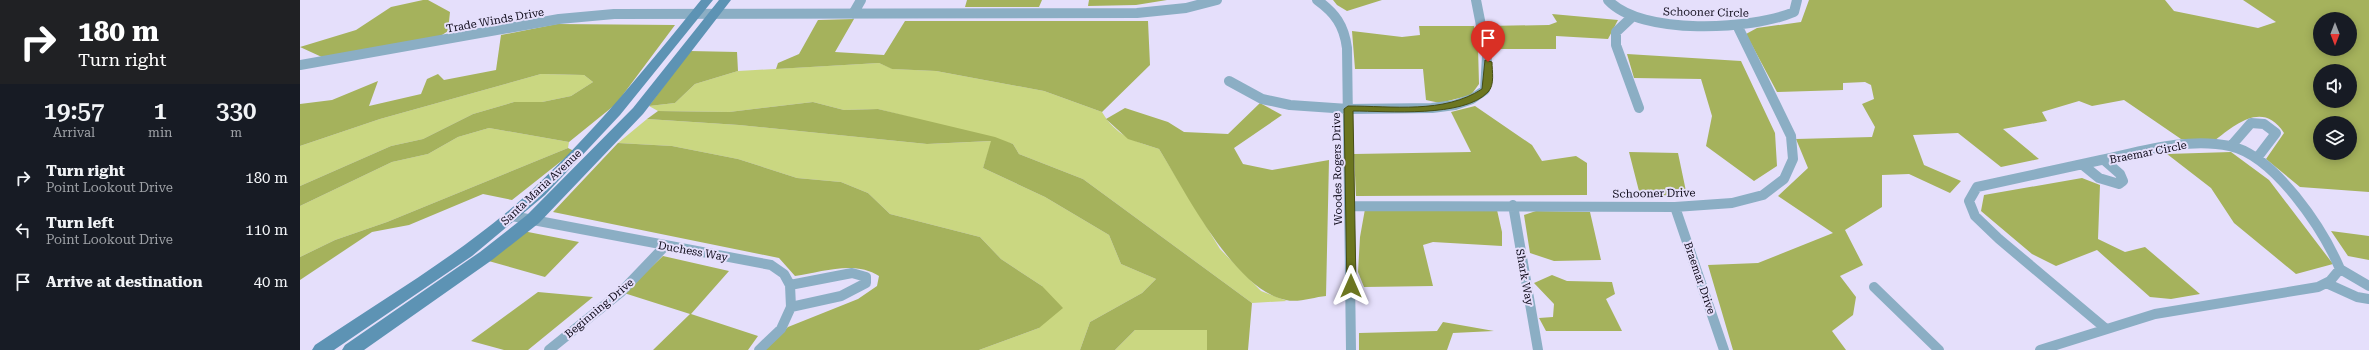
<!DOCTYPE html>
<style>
:root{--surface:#171b24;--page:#242831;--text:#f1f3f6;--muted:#9ea1a6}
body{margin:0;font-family:"Roboto Serif",serif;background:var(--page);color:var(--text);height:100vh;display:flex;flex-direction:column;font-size:15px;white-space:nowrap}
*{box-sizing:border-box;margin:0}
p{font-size:13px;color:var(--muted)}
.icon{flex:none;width:22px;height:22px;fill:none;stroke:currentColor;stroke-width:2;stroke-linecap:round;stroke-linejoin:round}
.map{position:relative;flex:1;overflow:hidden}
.side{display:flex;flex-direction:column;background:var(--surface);width:300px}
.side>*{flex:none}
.guide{background:#202124;color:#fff;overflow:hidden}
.needle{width:26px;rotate:180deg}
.fabs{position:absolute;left:2013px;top:12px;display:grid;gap:8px}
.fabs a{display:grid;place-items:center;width:44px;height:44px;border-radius:50%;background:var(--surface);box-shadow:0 2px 10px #0003;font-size:20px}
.pin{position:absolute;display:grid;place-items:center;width:34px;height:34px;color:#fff;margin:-41px -17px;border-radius:50% 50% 50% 0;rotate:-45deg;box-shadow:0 0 4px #0007}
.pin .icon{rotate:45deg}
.me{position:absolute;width:44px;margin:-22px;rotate:0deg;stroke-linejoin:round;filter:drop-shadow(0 0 3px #0008)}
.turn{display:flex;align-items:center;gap:14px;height:84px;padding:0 12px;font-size:18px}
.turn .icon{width:52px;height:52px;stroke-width:2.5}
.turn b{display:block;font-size:28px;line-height:34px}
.eta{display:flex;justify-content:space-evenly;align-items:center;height:68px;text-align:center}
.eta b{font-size:24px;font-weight:600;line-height:28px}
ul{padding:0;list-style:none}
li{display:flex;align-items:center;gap:12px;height:52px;padding:0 12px}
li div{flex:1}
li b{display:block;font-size:15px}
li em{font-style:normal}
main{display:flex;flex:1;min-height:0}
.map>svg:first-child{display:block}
</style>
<main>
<section class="side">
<div class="guide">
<div class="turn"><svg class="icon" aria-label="right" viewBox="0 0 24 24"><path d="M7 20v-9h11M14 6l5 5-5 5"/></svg><div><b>180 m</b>Turn right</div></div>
</div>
<div class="eta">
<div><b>19:57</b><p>Arrival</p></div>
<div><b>1</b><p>min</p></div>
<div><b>330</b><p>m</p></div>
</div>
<ul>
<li><svg class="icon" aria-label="right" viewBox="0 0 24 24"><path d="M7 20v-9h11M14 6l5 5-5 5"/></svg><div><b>Turn right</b><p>Point Lookout Drive</p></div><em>180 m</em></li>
<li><svg class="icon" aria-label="left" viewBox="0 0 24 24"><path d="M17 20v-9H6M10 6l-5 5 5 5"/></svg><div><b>Turn left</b><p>Point Lookout Drive</p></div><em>110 m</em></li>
<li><svg class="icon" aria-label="arrive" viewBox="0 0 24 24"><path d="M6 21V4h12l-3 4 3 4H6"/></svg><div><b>Arrive at destination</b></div><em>40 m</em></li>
</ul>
</section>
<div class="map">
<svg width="2069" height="350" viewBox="0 0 2069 350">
<rect width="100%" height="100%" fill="#e5dffb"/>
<path fill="#cad781" d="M579 63 593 69 636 71 744 91 802 112C816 136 834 141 859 149L920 249 961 291 987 301 952 303 783 179 719 154 713 144 578 109 544 110 513 102 429 112 358 111 349 106 375 103 395 84 438 71Z
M241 74 284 75 293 82 271 96 242 102H214L173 114 123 139 91 146 0 186V146L80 119Z
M347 119 439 125 627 144 692 141 683 168 745 197 809 235 821 264 856 279 842 293 790 322 780 350H679L739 328 742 286 701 259 680 237 590 214 568 193 541 182 497 178 438 159 372 146 318 143Z
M189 128 269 142 268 148 87 222 35 240 0 257V206L92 162 128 154 158 137Z
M835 330H908L907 350H815Z"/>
<path fill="#a5b25c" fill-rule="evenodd" d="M123 0H128L150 12 148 31 139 37 24 58 0 47 56 30 91 7Z
M667 0H742L739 7H665Z
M789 0H867L836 5 788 6Z
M1033 0H1082L1047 11 1037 5Z
M1509 0H1865L1874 11 1958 28 1976 22 1943 0H2069V192L2000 187 1966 159 1984 133C1963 100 1935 125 1914 141L1881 139 1824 100 1792 106 1779 101 1742 112 1747 121 1703 129 1739 159 1701 167 1658 133 1613 135 1624 165 1661 181 1650 193 1609 174 1582 175V207L1545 230 1563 265 1540 276 1556 297 1553 315 1532 331 1546 350H1433L1408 265 1458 263 1533 233 1478 196 1508 168 1496 139 1572 137 1575 127 1562 104 1574 99 1571 85 1565 82 1543 83V90L1477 92 1446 34 1457 28 1501 22ZM2020 19H2050V49H2020ZM2020 71H2050V101H2020ZM2020 123H2050V153H2020Z
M1252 14 1318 20 1308 39 1256 36V49H1194L1187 26 1249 25 1257 22Z
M554 19 535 52 584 55 605 21H848L850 65 802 112 744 91 636 71 592 69 579 63 476 69 478 63 499 54 518 20Z
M257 24 375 25 316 104 269 142 189 128 158 137 128 154 92 162 0 206V186L91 146 123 139 173 114 214 102H242L271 96 293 82 284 75 241 74 80 119 0 146V104L32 100 78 81 69 106 121 94 127 79 138 74 144 80 196 70 201 35Z
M1119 26H1174L1178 47 1179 84 1171 95 1140 103 1126 100 1123 69H1055L1052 31 1102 37 1120 35Z
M390 51 437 52 438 71 395 84 375 103 349 106Z
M1327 54 1441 61 1475 133 1477 166 1454 181 1406 146 1412 116 1401 79 1334 78Z
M513 102 544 110 578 109 695 137 713 144 719 154 783 179 952 303 948 350H907V330H835L815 350H780L790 322 842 293 856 279 821 264 809 235 745 197 683 168 691 141 627 144 439 125 347 119 358 111 429 112Z
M960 103 982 115 934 148 943 164 972 170 1029 160 1026 296C1014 297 998 303 986 300 935 291 885 191 859 149L828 139 806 119 825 108 868 122 884 132 928 134Z
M1175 106 1232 145 1242 161 1276 156 1287 163V195L1056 196 1054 154 1171 152 1151 112Z
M318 143 372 146 438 159 497 178 541 182 568 193 590 214 680 237 701 259 742 286 763 308 739 328 679 350H464L488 327 558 299 577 286 579 276C555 260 522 272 495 276L479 258 253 212Z
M268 148 274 151 212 200 183 194 109 225 72 232 0 280V257L35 240 87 222Z
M1329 152 1378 153 1387 196 1340 195Z
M1931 152 1969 180 2033 264 1996 274 1934 223 1911 188 1867 154Z
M1782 178 1800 185 1798 239 1825 252 1845 247 1900 294 1871 299 1850 297 1797 250 1756 266 1732 254 1681 211 1684 195Z
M1065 209 1197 210 1202 232V246L1133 242 1123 245 1133 286 1064 287 1058 272 1060 237Z
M1236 211 1290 212 1301 260 1254 261 1230 253 1224 215Z
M223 231 279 242 245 277 185 260Z
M2031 231 2069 236V260L2048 256Z
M363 256 429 271 391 314 458 336 448 350H353L390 314 324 293Z
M1252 275 1267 281 1312 282 1315 294 1306 299 1322 331H1246L1239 318 1253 317 1254 304 1234 283Z
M238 292 293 297 228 350H204L171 341Z
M1143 322 1194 331 1153 333 1147 350H1059V333L1137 331Z"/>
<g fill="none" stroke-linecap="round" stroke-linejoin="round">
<path stroke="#8baec4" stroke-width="10" d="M1017 0C1035 13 1044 25 1047 48L1051 350
M1308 0C1341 36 1452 30 1494 12L1497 0
M553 14 561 0
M1332 17 1316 32V45L1339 108
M0 65 259 19 314 14 837 13 886 8 917 0
M929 81 962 99 990 105 1048 109 1132 108 1155 105 1172 99 1185 90 1187 56 1176 0
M1931 146 1951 123 1964 124 1976 133 1957 158
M1783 165 1799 178 1819 184 1823 181 1820 174 1804 160
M1213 205 1238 350
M1050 206 1375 207 1432 203 1463 195 1484 179 1493 159 1491 136 1437 25
M1375 207 1424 350
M212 216 471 265 484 274 490 285 491 307 481 329 459 350
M2040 269 2069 286
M2026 283 2057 297 2069 299
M490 285 552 273 566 277V283L541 296 491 307
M1574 287 1639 350
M249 350 321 292 365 246
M1740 350 1855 314 2018 287 2030 281 2040 269C2023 229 1975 156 1930 146 1888 137 1843 151 1801 160 1760 169 1718 178 1677 187L1669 201 1675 216 1699 239 1805 328"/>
<path fill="#5d93b4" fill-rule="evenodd" d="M401 0H413L320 115 245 195 172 256 34 350H12L15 345C79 302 147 262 207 212 280 150 340 75 401 0Z
M419 0H431L343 114 239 223 192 260 64 350H42L45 345 180 252 227 215 333 108Z"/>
</g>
<path fill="#6c7620" stroke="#464d15" d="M1185 60 1192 62C1192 71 1195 85 1188 92 1164 118 1087 111 1053 111L1056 286 1051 290 1047 289 1044 109 1048 106C1092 106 1144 114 1182 89Z"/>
<g text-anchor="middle" stroke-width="4" stroke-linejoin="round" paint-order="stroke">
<g font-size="11" fill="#0e0a19" stroke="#e5dffb">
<text transform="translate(1406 12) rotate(1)" y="4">Schooner Circle</text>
<text transform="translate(195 20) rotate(-10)" y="4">Trade Winds Drive</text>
<text transform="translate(1848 152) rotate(-11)" y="4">Braemar Circle</text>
<text transform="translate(1037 169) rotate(-91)" y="4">Woodes Rogers Drive</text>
<text transform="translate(241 187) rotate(-43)" y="4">Santa Maria Avenue</text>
<text transform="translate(1354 193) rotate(-1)" y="4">Schooner Drive</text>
<text transform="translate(393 251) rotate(10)" y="4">Duchess Way</text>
<text transform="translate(1225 277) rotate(80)" y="4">Shark Way</text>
<text transform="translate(1400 278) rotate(71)" y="4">Braemar Drive</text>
<text transform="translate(299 308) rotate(-40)" y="4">Beginning Drive</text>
</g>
</g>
</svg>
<div class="fabs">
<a><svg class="needle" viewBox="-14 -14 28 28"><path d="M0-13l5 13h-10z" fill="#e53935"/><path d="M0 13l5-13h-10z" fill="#9ea1a6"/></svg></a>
<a><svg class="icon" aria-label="sound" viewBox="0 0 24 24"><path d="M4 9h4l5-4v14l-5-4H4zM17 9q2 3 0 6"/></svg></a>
<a><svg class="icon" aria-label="layers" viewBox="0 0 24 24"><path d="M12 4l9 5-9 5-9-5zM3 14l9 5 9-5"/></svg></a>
</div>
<div class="pin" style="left:1188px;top:62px;background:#d93025"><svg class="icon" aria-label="arrive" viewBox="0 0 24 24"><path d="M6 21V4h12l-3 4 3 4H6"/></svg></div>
<svg class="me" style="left:1051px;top:286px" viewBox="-20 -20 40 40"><path d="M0-17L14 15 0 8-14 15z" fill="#6c7620" stroke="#fff" stroke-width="4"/></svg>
</div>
</main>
